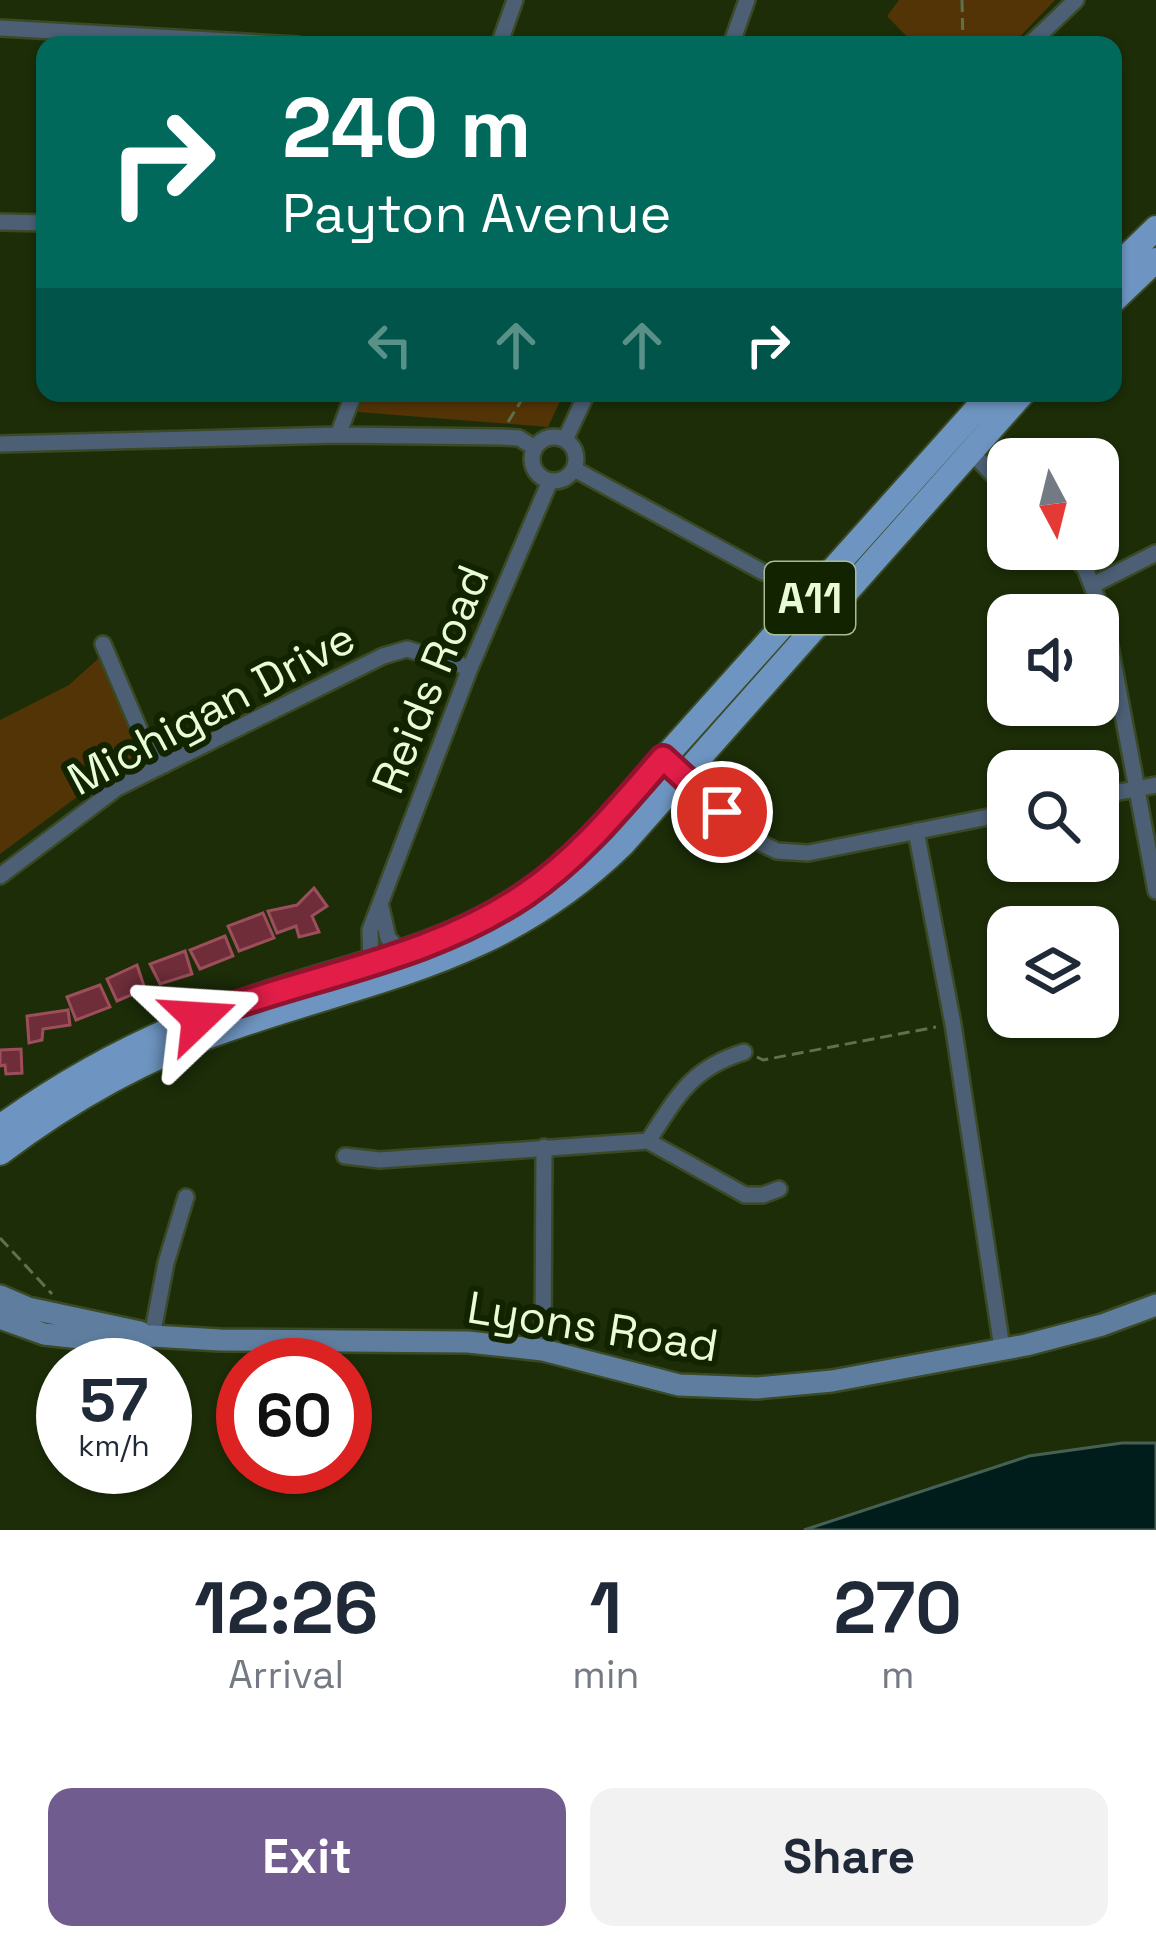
<!DOCTYPE html>
<style>
:root{--surface:#fff;--page:#f2f2f3;--text:#1f2937;--muted:#747a83;--accent:#715c8f}
body{margin:0;font-family:"Space Grotesk",sans-serif;background:var(--page);color:var(--text);height:100vh;display:flex;flex-direction:column;font-size:45px;white-space:nowrap}
*{box-sizing:border-box;margin:0}
p{font-size:39px;color:var(--muted)}
.icon{flex:none;width:66px;height:66px;fill:none;stroke:currentColor;stroke-width:2;stroke-linecap:round;stroke-linejoin:round}
.map{position:relative;height:1530px;overflow:hidden}
.drawer{display:flex;flex-direction:column;background:var(--surface);flex:1}
.drawer>*{flex:none}
.banner{position:absolute;left:36px;top:36px;width:1086px;height:366px;border-radius:24px;box-shadow:0 3px 9px #0004;background:#00695c;color:#fff;overflow:hidden}
.needle{width:78px;rotate:173deg}
.buttons{position:absolute;left:987px;top:438px;display:grid;gap:24px}
.buttons a{display:grid;place-items:center;width:132px;height:132px;border-radius:24px;background:var(--surface);box-shadow:0 3px 9px #0004;font-size:60px}
.speed{position:absolute;left:36px;top:1338px;display:flex;gap:24px;font-size:60px;font-weight:700;text-align:center}
.speed>*{display:grid;place-content:center;width:156px;height:156px;border-radius:50%;background:var(--surface);box-shadow:0 3px 9px #0004;line-height:1}
.speed small{font-size:30px;font-weight:400}
.speed .limit{border:18px solid #d22;background:#fff;color:#111}
.pin{position:absolute;display:grid;place-items:center;width:102px;height:102px;color:#fff;margin:-51px;border:6px solid #fff;border-radius:50%;box-shadow:0 3px 12px #0007}
.me{position:absolute;width:132px;margin:-66px;rotate:70deg;stroke-linejoin:round;filter:drop-shadow(0 0 9px #0008)}
.turn{display:flex;align-items:center;gap:42px;height:252px;padding:0 48px;font-size:54px}
.turn .icon{width:156px;height:156px;stroke-width:2.5}
.turn b{display:block;font-size:84px;line-height:102px}
.lanes{display:flex;align-items:center;height:114px;padding:0 48px;background:#0003;justify-content:center;gap:60px;direction:ltr}
.lanes .off{opacity:.35}
.eta{display:flex;justify-content:space-evenly;align-items:center;height:204px;text-align:center}
.eta b{font-size:72px;font-weight:700;line-height:84px}
.action{display:flex;gap:24px;margin-top:auto;padding:24px 48px}
.action a{flex:1;height:138px;border-radius:24px;background:var(--accent);color:#fff;font-size:48px;font-weight:700;line-height:138px;text-align:center}
.action a+a{background:var(--page);color:var(--text)}
.map>svg:first-child{display:block}
</style>
<div class="map">
<svg width="1156" height="1530" viewBox="0 0 1156 1530">
<rect width="100%" height="100%" fill="#1c2d08"/>
<path fill="#533406" d="M899 0H1055L1012 45H915L887 16Z
M365 393H564L548 427 357 412Z
M100 657 149 761 100 780 0 854V720L69 685Z"/>
<path fill="#001d1c" stroke="#466054" stroke-width="3" d="M1122 1443H1156V1530H804L1029 1456Z"/>
<path fill="#6e2d39" stroke="#9d4e5b" stroke-width="3" d="M314 888 327 906 312 916 319 932 299 937 296 926 277 933 268 911 297 905Z
M263 913 274 938 239 951 228 926Z
M225 936 233 956 200 969 190 950Z
M185 951 192 974 160 984 150 964Z
M137 965 145 989 117 1001 107 979Z
M100 985 110 1007 76 1020 67 997Z
M68 1010 70 1025 43 1029 42 1040 29 1043 27 1016Z
M21 1049 22 1073 6 1074 5 1065 0 1066V1050Z"/>
<g fill="none" stroke-linecap="round" stroke-linejoin="round">
<defs>
<path id="street" d="M0 28 298 45
M499 45 515 0
M731 45 747 0
M1029 45 1076 0
M0 222 45 223
M338 435 354 393
M532 459a22 22 0 1 1 44 0a22 22 0 1 1-44 0Z
M565 440 587 393
M0 444 338 435 502 437 519 438 535 448
M968 449 1008 490
M574 469 763 572
M1067 549 1085 568 1105 619 1156 891
M1093 585 1156 553
M103 644 143 738 164 765
M677 772 752 839 777 851 808 853 1008 813
M1098 796 1156 785
M916 831 953 1024 1002 1348
M0 876 117 788 383 656 407 649 470 668
M381 907 388 938 403 954
M371 965 370 930 470 668 550 481
M648 1141C678 1096 690 1069 744 1052
M345 1156 380 1160 648 1141 745 1195H763L779 1189
M152 1336 166 1263 186 1197
M543 1350 544 1147"/>
<path id="secondary" d="M0 1296 28 1308 140 1332
M0 1318 44 1334 89 1339 152 1336 220 1340 468 1342 543 1350 679 1385 757 1388 832 1381 1026 1345 1102 1325 1156 1305"/>
<path id="primary" d="M1113 270 1156 228
M1113 301 1156 260
M0 1127C72 1075 152 1033 236 1004 378 953 484 949 597 833L991 393
M0 1153C69 1101 144 1058 226 1030 377 977 501 963 622 845L1023 393"/>
</defs>
<use href="#street" stroke="#394a25" stroke-width="20"/>
<use href="#secondary" stroke="#394a25" stroke-width="26"/>
<use href="#primary" stroke="#394a25" stroke-width="28"/>
<path stroke="#5f714c" stroke-width="3" stroke-dasharray="12 6" stroke-linecap="butt" d="M962 0 963 45
M508 422 526 393
M757 1057 763 1060 936 1027
M0 1238 52 1294"/>
<use href="#street" stroke="#4c5f74" stroke-width="15"/>
<use href="#secondary" stroke="#5f7e9f" stroke-width="21"/>
<use href="#primary" stroke="#6e95c1" stroke-width="24"/>
</g>
<g fill="none" stroke-linecap="round" stroke-linejoin="round">
<defs>
<path id="route" d="M199 1018C308 976 428 961 526 894 580 857 621 806 663 758L722 812"/>
</defs>
<use href="#route" stroke="#92132f" stroke-width="30"/>
<use href="#route" stroke="#e11d48" stroke-width="21"/>
</g>
<g text-anchor="middle" stroke-width="12" stroke-linejoin="round" paint-order="stroke">
<rect fill="#122300" stroke="#a8bb97" stroke-width="3" x="765" y="562" width="90" height="72" rx="9"/>
<g font-size="42" font-weight="bold" fill="#e8fcd8">
<text x="810" y="613">A11</text>
</g>
<g font-size="45" fill="#e8fcd8" stroke="#122300">
<text transform="translate(430 679) rotate(-68)" y="16">Reids Road</text>
<text transform="translate(211 708) rotate(-28)" y="16">Michigan Drive</text>
<text transform="translate(593 1326) rotate(9)" y="16">Lyons Road</text>
</g>
</g>
</svg>
<div class="buttons">
<a><svg class="needle" viewBox="-14 -14 28 28"><path d="M0-13l5 13h-10z" fill="#e53935"/><path d="M0 13l5-13h-10z" fill="#747a83"/></svg></a>
<a><svg class="icon" aria-label="sound" viewBox="0 0 24 24"><path d="M4 9h4l5-4v14l-5-4H4zM17 9q2 3 0 6"/></svg></a>
<a><svg class="icon" aria-label="search" viewBox="0 0 24 24"><circle cx="10" cy="10" r="6"/><path d="M15 15l6 6"/></svg></a>
<a><svg class="icon" aria-label="layers" viewBox="0 0 24 24"><path d="M12 4l9 5-9 5-9-5zM3 14l9 5 9-5"/></svg></a>
</div>
<div class="speed"><div>57<small>km/h</small></div><div class="limit">60</div></div>
<div class="pin" style="left:722px;top:812px;background:#d93025"><svg class="icon" aria-label="arrive" viewBox="0 0 24 24"><path d="M6 21V4h12l-3 4 3 4H6"/></svg></div>
<svg class="me" style="left:199px;top:1018px" viewBox="-20 -20 40 40"><path d="M0-17L14 15 0 8-14 15z" fill="#e11d48" stroke="#fff" stroke-width="4"/></svg>
<div class="banner">
<div class="turn"><svg class="icon" aria-label="right" viewBox="0 0 24 24"><path d="M7 20v-9h11M14 6l5 5-5 5"/></svg><div><b>240 m</b>Payton Avenue</div></div>
<div class="lanes"><svg class="icon off" aria-label="left" viewBox="0 0 24 24"><path d="M17 20v-9H6M10 6l-5 5 5 5"/></svg><svg class="icon off" aria-label="ahead" viewBox="0 0 24 24"><path d="M12 20V5M6 11l6-6 6 6"/></svg><svg class="icon off" aria-label="ahead" viewBox="0 0 24 24"><path d="M12 20V5M6 11l6-6 6 6"/></svg><svg class="icon" aria-label="right" viewBox="0 0 24 24"><path d="M7 20v-9h11M14 6l5 5-5 5"/></svg></div>
</div>
</div>
<section class="drawer">
<div class="eta">
<div><b>12:26</b><p>Arrival</p></div>
<div><b>1</b><p>min</p></div>
<div><b>270</b><p>m</p></div>
</div>
<div class="action"><a>Exit</a><a>Share</a></div>
</section>
